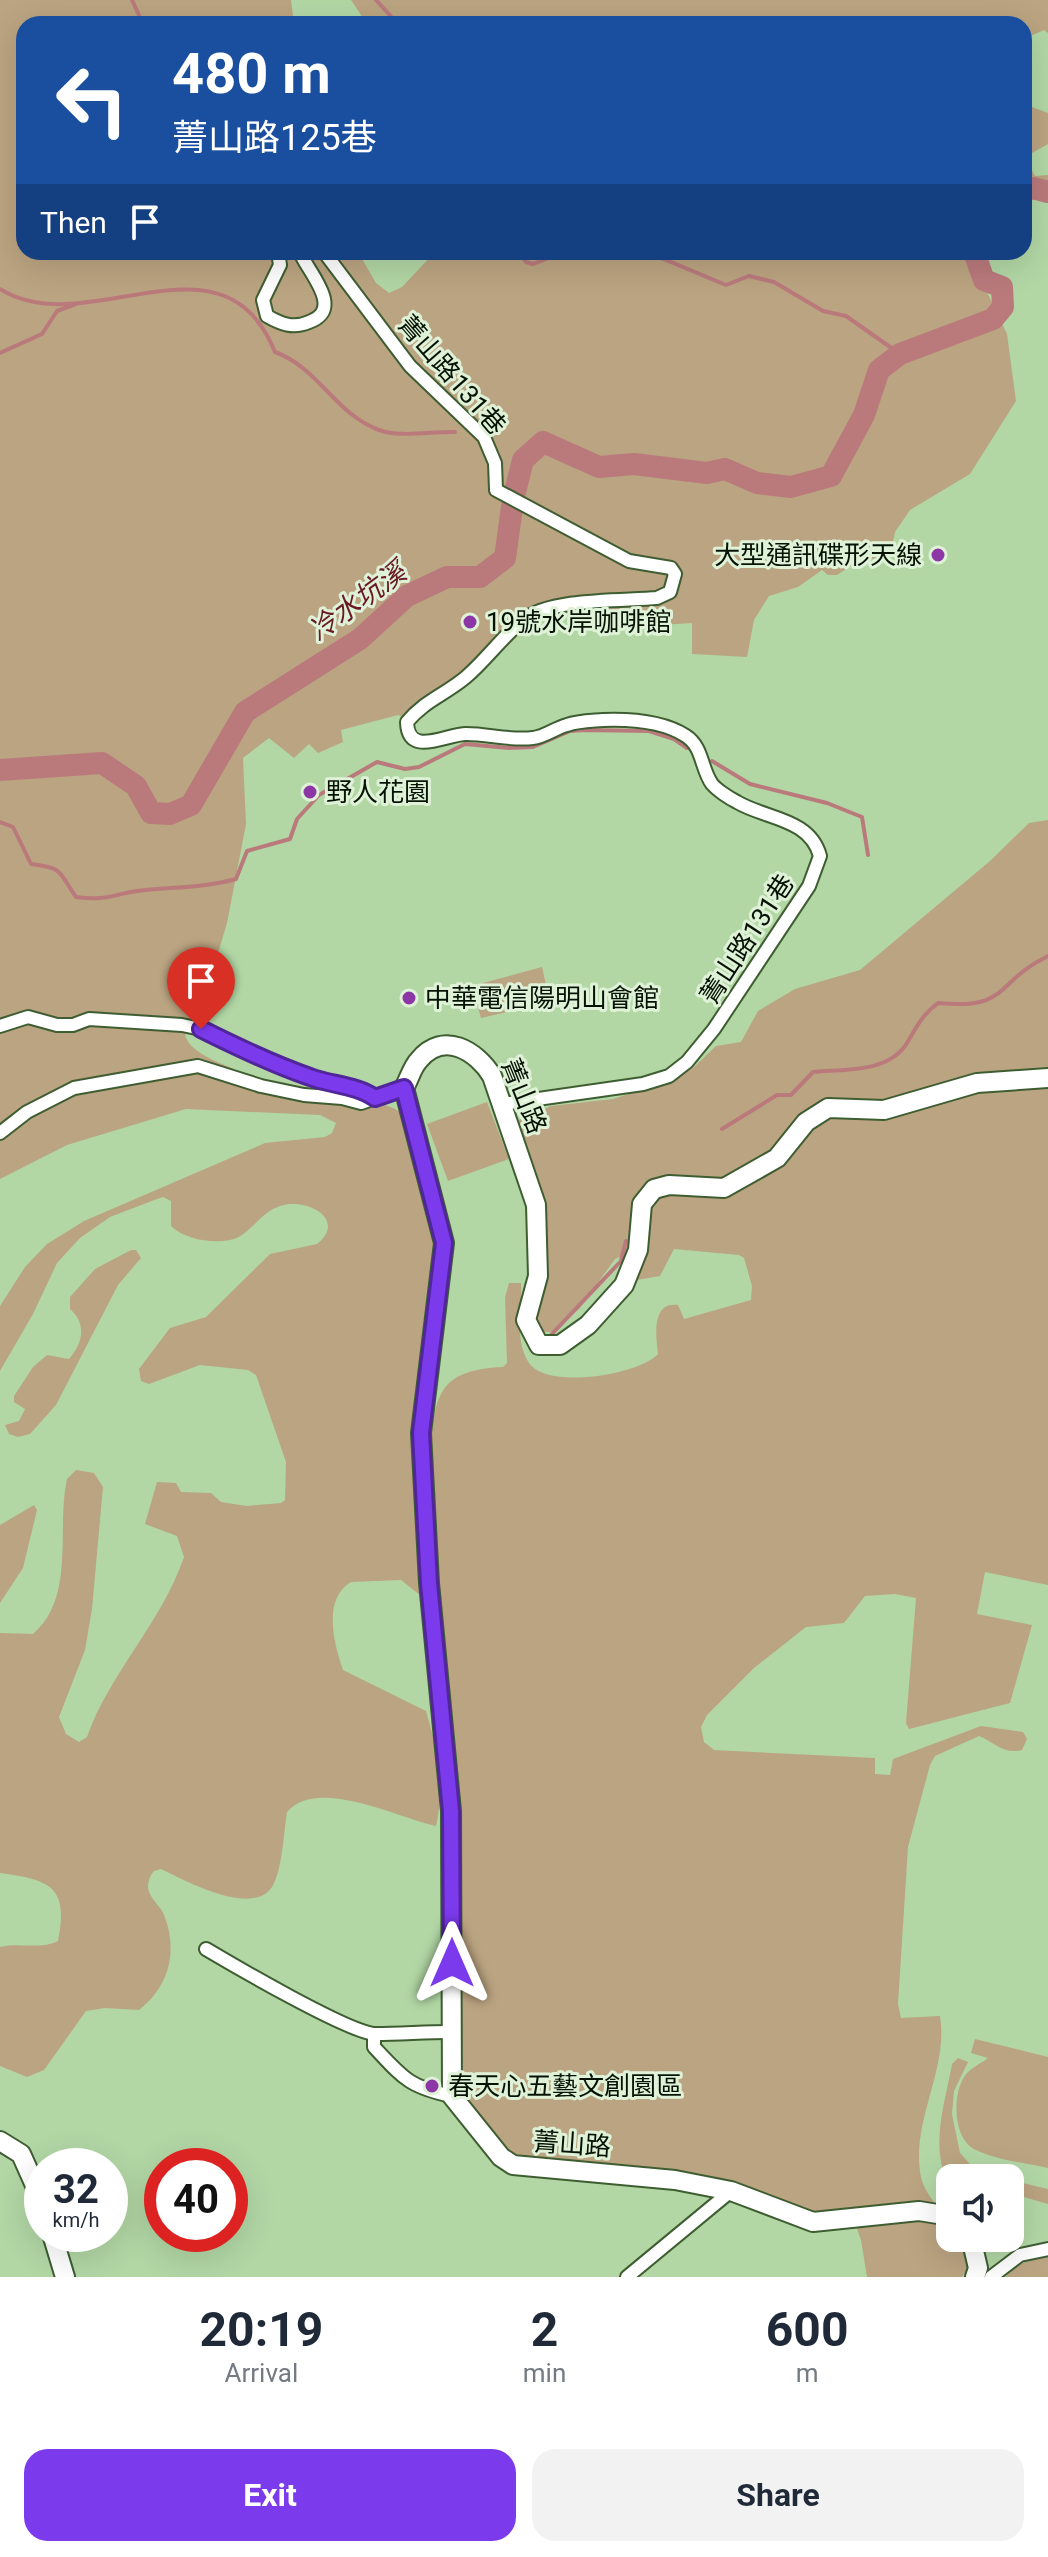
<!DOCTYPE html>
<meta charset="utf-8">
<style>
:root{--surface:#fff;--page:#f2f2f3;--text:#1f2937;--muted:#747a83;--accent:#7c3aed}
body{margin:0;font-family:Roboto,"Noto Sans TC",sans-serif;background:var(--page);color:var(--text);height:100vh;display:flex;flex-direction:column;font-size:30px;white-space:nowrap}
*{box-sizing:border-box;margin:0}
p{font-size:26px;color:var(--muted)}
.icon{flex:none;width:44px;height:44px;fill:none;stroke:currentColor;stroke-width:2;stroke-linecap:round;stroke-linejoin:round}
.map{position:relative;height:2277px;overflow:hidden}
.drawer{display:flex;flex-direction:column;background:var(--surface);flex:1}
.drawer>*{flex:none}
.banner{position:absolute;left:16px;top:16px;width:1016px;height:244px;border-radius:24px;box-shadow:0 8px 32px #0002;background:#1a4fa0;color:#fff;overflow:hidden}
.tools{position:absolute;left:936px;top:2164px;display:grid;gap:16px}
.tools a{display:grid;place-items:center;width:88px;height:88px;border-radius:16px;background:var(--surface);box-shadow:0 8px 32px #0002;font-size:40px}
.speed{position:absolute;left:24px;top:2148px;display:flex;gap:16px;font-size:40px;font-weight:700;text-align:center}
.speed>*{display:grid;place-content:center;width:104px;height:104px;border-radius:50%;background:var(--surface);box-shadow:0 8px 32px #0002;line-height:1}
.speed small{font-size:20px;font-weight:400}
.speed .limit{border:12px solid #d22;background:#fff;color:#111}
.pin{position:absolute;display:grid;place-items:center;width:68px;height:68px;color:#fff;margin:-82px -34px;border-radius:50% 50% 50% 0;rotate:-45deg;box-shadow:0 0 8px #0007}
.pin .icon{rotate:45deg}
.me{position:absolute;width:88px;margin:-44px;rotate:0deg;stroke-linejoin:round;filter:drop-shadow(0 0 6px #0008)}
.turn{display:flex;align-items:center;gap:28px;height:168px;padding:0 24px;font-size:36px}
.turn .icon{width:104px;height:104px;stroke-width:2.5}
.turn b{display:block;font-size:56px;line-height:68px}
.then{display:flex;align-items:center;height:76px;padding:0 24px;background:#0003;gap:16px;font-size:30px}
.eta{display:flex;justify-content:space-evenly;align-items:center;height:136px;text-align:center}
.eta b{font-size:48px;font-weight:700;line-height:56px}
.primary-button{display:flex;gap:16px;margin-top:auto;padding:16px 24px}
.primary-button a{flex:1;height:92px;border-radius:24px;background:var(--accent);color:#fff;font-size:32px;font-weight:700;line-height:92px;text-align:center}
.primary-button a+a{background:var(--page);color:var(--text)}
.map>svg:first-child{display:block}
</style>
<div class="map">
<svg width="1048" height="2277" viewBox="0 0 1048 2277">
<rect width="100%" height="100%" fill="#b2d7a5"/>
<path fill="#bba481" d="M0 0H291L294 24H24V252H358L376 283 389 293 402 287 435 252H968L1007 334 1016 401 970 474 910 510 895 532 890 556 858 561 837 575H828L822 570 798 587 769 596 754 620 747 657 692 654V623L644 626 601 608 544 616 527 627 472 681 424 714 417 723 398 715 341 730 343 742 318 753 309 744 294 758 269 738 243 758 246 824 227 923 206 993 185 1035C190 1052 214 1060 229 1067 242 1073 252 1085 265 1091 296 1106 385 1092 403 1115L439 1242 430 1296 423 1593 420 1595 401 1580 351 1582C322 1599 334 1644 343 1670L426 1711C437 1747 445 1789 436 1826 399 1818 317 1776 287 1812 284 1830 282 1872 272 1887 252 1917 186 1881 161 1869L154 1871C149 1877 146 1886 150 1894 153 1901 161 1907 164 1915 178 1950 170 1986 139 2010L105 2008 86 2011 44 2070 27 2077 0 2066V1947C19 1942 41 1950 58 1941 69 1886 50 1880 0 1873V1633L33 1634C76 1597 56 1529 67 1479L76 1470 94 1473 103 1487 92 1609 85 1650 59 1717 66 1734 79 1742 87 1737C110 1672 161 1624 184 1557L177 1536 145 1524 157 1482 176 1483 181 1492 211 1493 221 1502 246 1506 281 1503 285 1500 286 1462 256 1375 248 1370 200 1365 149 1384 141 1381 139 1369 170 1328 206 1317 270 1254 317 1244C348 1219 306 1197 280 1206 260 1212 249 1237 230 1240 212 1244 184 1239 171 1226V1201L163 1197 157 1199 110 1217 80 1238 57 1263 33 1314 0 1371V1306L25 1267 47 1244 84 1221 265 1143 325 1137 332 1133 336 1123 320 1115 186 1109 67 1145 0 1179Z
M351 0H1048V33L1044 30 1024 39V24H367Z
M1024 104 1048 113V144L1025 157 1035 176 1048 175V202L1024 190Z
M1048 820V1585L985 1572 977 1614 1032 1625 1010 1703 909 1729 906 1723 916 1598 895 1594 865 1596 844 1623 806 1627 754 1668 707 1715 701 1727 704 1742 714 1750 875 1758V1774L890 1775 893 1759 981 1726 1023 1732 1027 1739 1022 1750C1004 1755 994 1742 979 1736L935 1756 930 1765 908 1847 898 2004 901 2018 940 2016C949 2070 910 2122 921 2177 926 2200 950 2214 950 2238H958L969 2266 962 2277H867L861 2240 851 2212 816 2215 734 2186 517 2160 465 2104 457 2052 429 1456C436 1397 435 1370 503 1367L507 1363 505 1297 509 1283H521C522 1309 514 1341 529 1363 548 1390 638 1375 658 1354 656 1337 651 1301 678 1305L684 1319 751 1300 752 1286 744 1258 739 1255 674 1249 660 1276 631 1281 624 1255 615 1259 579 1309 553 1332H538L534 1324 542 1284 517 1133 519 1120 551 1106 613 1099 672 1080 693 1068 716 1046 741 1042 758 1011 795 989 860 970 990 861 1029 823Z
M542 967 550 1002 481 1018 472 986Z
M487 1102 509 1159 448 1181 427 1124Z
M131 1250H136L141 1258 118 1285 56 1405 30 1434 18 1437 9 1434 5 1425 19 1421 25 1409 14 1402V1396L33 1367 47 1355 69 1359C83 1343 87 1324 70 1309V1297L95 1269Z
M34 1505 37 1510 23 1568 0 1603V1525Z
M975 2039 1048 2057V2168C1025 2163 997 2160 976 2150 953 2140 952 2096 964 2077 970 2068 980 2064 988 2058L971 2053Z
M958 2058 968 2062 954 2091 952 2114 960 2153 977 2172 1003 2178H959L943 2170C933 2136 946 2098 952 2064Z
M1010 2180 1048 2189V2204L1010 2193Z
M1048 2252V2277H1005L1019 2265Z"/>
<g fill="none" stroke-linecap="round" stroke-linejoin="round">
<path stroke="#ba7a7c" stroke-width="4" d="M132 0 143 24
M376 0 398 24
M519 252 526 262 533 264 564 252
M647 252 726 285 749 276 774 282 823 311 846 316 900 354
M0 289C86 344 223 222 275 352 319 368 335 414 379 430 400 438 433 431 455 432
M0 353 42 334 57 311 76 304
M712 761 750 784 827 803 862 817 868 855
M0 822 13 827 31 864C65 868 58 872 76 897 106 901 111 895 137 891 170 887 204 888 236 879L247 851 290 839 297 819 319 795 377 762 405 769 419 767 465 744 509 748 533 747 570 731 585 730 649 731 674 739 687 748
M722 1129 777 1095H791L813 1072C844 1069 889 1073 907 1043 917 1026 922 1015 938 1003 1011 1010 994 982 1048 956
M551 1335 621 1261 626 1241"/>
<path stroke="#ba7a7c" stroke-width="22" d="M1024 191 1033 188 1048 192
M0 770 102 763 136 786 151 813 170 814 191 805 245 712 360 639 407 596 447 577H480L505 558 513 500 523 460 543 442 599 467 634 464 707 473 725 469 757 483 791 487 831 476 864 415 879 370 900 354 993 319 1003 307 1002 287 984 280 974 252"/>
<defs>
<path id="street" d="M278 252 280 265 263 300 267 316C281 324 293 329 309 322 346 309 306 270 300 252
M324 252 410 366 484 437 495 463 496 490 629 561 671 568 675 574 670 592 657 598C621 601 551 598 523 620 502 637 486 660 466 677 446 694 424 701 407 722 408 758 446 734 466 734 489 734 510 741 533 738 545 737 555 728 567 725 578 721 592 721 603 720 630 719 663 721 686 736 703 747 701 769 712 784 717 790 729 798 737 802 765 819 810 818 820 856L809 886 714 1029 687 1062 669 1076 643 1084 503 1104
M0 1026 28 1017 57 1025H73L89 1019 182 1025 201 1029 261 1059 314 1079 364 1090 375 1098 404 1088
M0 1133 27 1112 74 1088 198 1066 261 1086 304 1095 342 1098 361 1103 375 1098
M206 1949C233 1965 351 2034 376 2034 400 2034 425 2032 449 2032
M374 2034V2047C403 2078 409 2087 452 2096
M627 2277 731 2191
M991 2277 1020 2255 1048 2249"/>
<path id="secondary" d="M0 2141 21 2154 42 2201
M950 2216 919 2211 813 2222 731 2191 675 2180 513 2165 501 2157 452 2096 451 1811 429 1583 421 1433 444 1243 404 1088C409 1080 412 1067 419 1060 443 1030 477 1051 492 1076L536 1205 538 1276 526 1320 539 1345H560L588 1325 624 1285 638 1250 642 1204 654 1189 669 1185 724 1188 777 1158 806 1122 828 1108 884 1110 977 1083 1048 1078
M52 2234 65 2277
M971 2238 978 2268 975 2277"/>
</defs>
<use href="#street" stroke="#3e5e32" stroke-width="16"/>
<use href="#secondary" stroke="#3e5e32" stroke-width="22"/>
<use href="#street" stroke="#fff" stroke-width="12"/>
<use href="#secondary" stroke="#fff" stroke-width="18"/>
</g>
<g fill="none" stroke-linecap="round" stroke-linejoin="round">
<defs>
<path id="route" d="M201 1029C237 1047 272 1064 310 1077 331 1085 357 1085 375 1098L404 1088 444 1243 421 1433 429 1583 451 1811 452 1963"/>
</defs>
<use href="#route" stroke="#51269a" stroke-width="20"/>
<use href="#route" stroke="#7c3aed" stroke-width="14"/>
</g>
<g fill="#8c37a5" stroke="#dff2d8" stroke-width="3">
<circle cx="938" cy="555" r="8"/>
<circle cx="470" cy="622" r="8"/>
<circle cx="310" cy="792" r="8"/>
<circle cx="409" cy="998" r="8"/>
<circle cx="432" cy="2086" r="8"/>
</g>
<g text-anchor="middle" stroke-width="6" stroke-linejoin="round" paint-order="stroke">
<g font-size="26" fill="#061203" stroke="#dff2d8">
<text transform="translate(452 375) rotate(49)" y="9">菁山路131巷</text>
<text transform="translate(747 939) rotate(-57)" y="9">菁山路131巷</text>
<text transform="translate(524 1096) rotate(68)" y="9">菁山路</text>
<text transform="translate(572 2144) rotate(4)" y="9">菁山路</text>
</g>
<g font-size="26" fill="#061203" stroke="#dff2d8" text-anchor="start">
<text x="922" y="564" text-anchor="end">大型通訊碟形天線</text>
<text x="486" y="631">19號水岸咖啡館</text>
<text x="326" y="801">野人花園</text>
<text x="425" y="1007">中華電信陽明山會館</text>
<text x="448" y="2095">春天心五藝文創園區</text>
</g>
<g font-size="28" font-style="italic" fill="#691a25" stroke="#dff2d8">
<text transform="translate(357 601) rotate(-36)" y="10">冷水坑溪</text>
</g>
</g>
</svg>
<div class="tools">
<a><svg class="icon" aria-label="sound" viewBox="0 0 24 24"><path d="M4 9h4l5-4v14l-5-4H4zM17 9q2 3 0 6"/></svg></a>
</div>
<div class="speed"><div>32<small>km/h</small></div><div class="limit">40</div></div>
<div class="pin" style="left:201px;top:1029px;background:#d93025"><svg class="icon" aria-label="arrive" viewBox="0 0 24 24"><path d="M6 21V4h12l-3 4 3 4H6"/></svg></div>
<svg class="me" style="left:452px;top:1963px" viewBox="-20 -20 40 40"><path d="M0-17L14 15 0 8-14 15z" fill="#7c3aed" stroke="#fff" stroke-width="4"/></svg>
<div class="banner">
<div class="turn"><svg class="icon" aria-label="left" viewBox="0 0 24 24"><path d="M17 20v-9H6M10 6l-5 5 5 5"/></svg><div><b>480 m</b>菁山路125巷</div></div>
<div class="then">Then<svg class="icon" aria-label="arrive" viewBox="0 0 24 24"><path d="M6 21V4h12l-3 4 3 4H6"/></svg></div>
</div>
</div>
<section class="drawer">
<div class="eta">
<div><b>20:19</b><p>Arrival</p></div>
<div><b>2</b><p>min</p></div>
<div><b>600</b><p>m</p></div>
</div>
<div class="primary-button"><a>Exit</a><a>Share</a></div>
</section>
